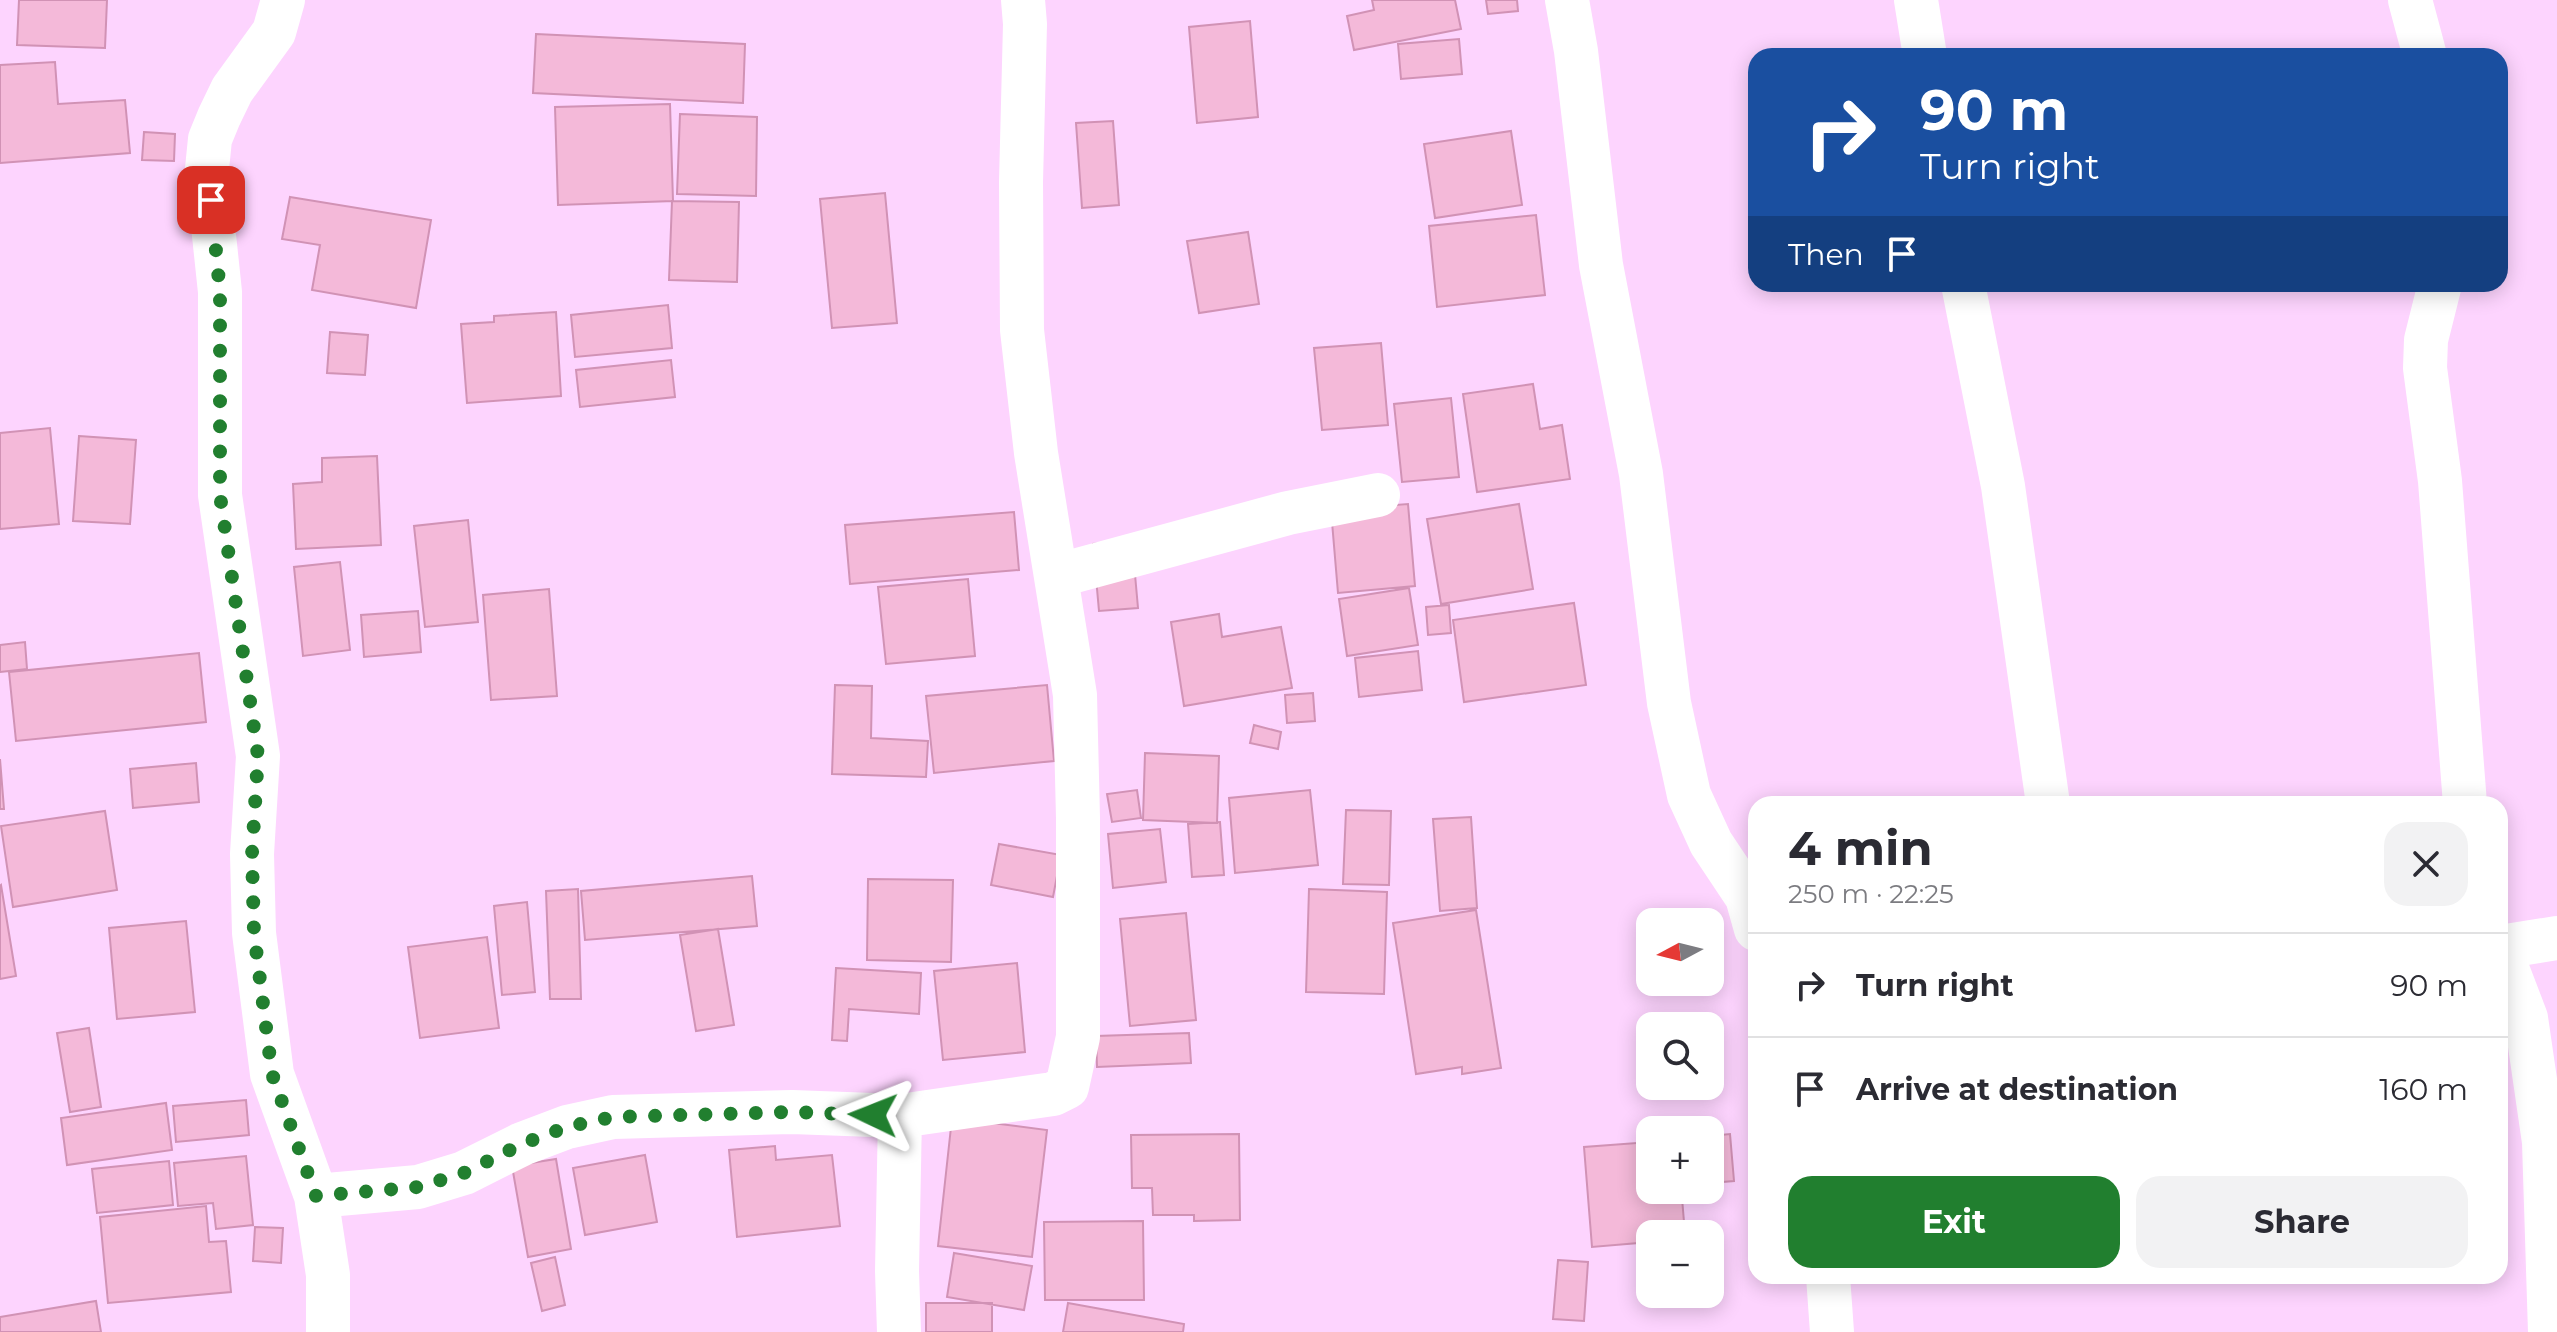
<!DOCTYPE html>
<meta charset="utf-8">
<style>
:root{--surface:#fff;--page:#f2f2f3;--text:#2b2b33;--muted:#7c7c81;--line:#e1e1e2;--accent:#217f2f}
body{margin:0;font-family:Montserrat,sans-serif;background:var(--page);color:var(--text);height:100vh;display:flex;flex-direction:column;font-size:30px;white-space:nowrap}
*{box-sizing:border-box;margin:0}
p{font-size:26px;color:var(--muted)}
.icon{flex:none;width:44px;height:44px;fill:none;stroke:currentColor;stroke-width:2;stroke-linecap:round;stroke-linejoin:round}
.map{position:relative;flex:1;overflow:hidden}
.details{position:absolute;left:1748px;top:796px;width:760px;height:488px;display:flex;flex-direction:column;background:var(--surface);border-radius:24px;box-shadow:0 4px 20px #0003}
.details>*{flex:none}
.banner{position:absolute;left:1748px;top:48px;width:760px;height:244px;border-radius:24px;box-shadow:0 4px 20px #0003;background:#1a4fa0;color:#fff;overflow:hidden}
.needle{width:52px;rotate:263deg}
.buttons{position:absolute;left:1636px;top:908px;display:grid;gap:16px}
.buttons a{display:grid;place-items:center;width:88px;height:88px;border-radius:16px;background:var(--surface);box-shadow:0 4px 20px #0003;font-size:40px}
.pin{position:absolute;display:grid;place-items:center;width:68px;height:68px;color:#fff;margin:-34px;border-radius:16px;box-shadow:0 4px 12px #0006}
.me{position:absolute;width:88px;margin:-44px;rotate:272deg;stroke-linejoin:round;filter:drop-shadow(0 0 6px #0008)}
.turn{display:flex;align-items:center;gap:28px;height:168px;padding:0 40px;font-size:36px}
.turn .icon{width:104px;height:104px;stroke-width:2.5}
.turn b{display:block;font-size:56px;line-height:68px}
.then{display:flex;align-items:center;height:76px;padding:0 40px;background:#0003;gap:16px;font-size:30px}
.round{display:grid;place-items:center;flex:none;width:84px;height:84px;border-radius:24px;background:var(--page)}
.summary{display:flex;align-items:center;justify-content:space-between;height:136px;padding:0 40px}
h1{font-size:48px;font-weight:700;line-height:60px}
.cta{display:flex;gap:16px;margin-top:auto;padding:16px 40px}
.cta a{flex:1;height:92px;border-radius:24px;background:var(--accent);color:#fff;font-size:32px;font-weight:700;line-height:92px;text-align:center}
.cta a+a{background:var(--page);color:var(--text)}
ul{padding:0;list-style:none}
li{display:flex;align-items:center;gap:24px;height:104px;padding:0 40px;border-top:2px solid var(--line)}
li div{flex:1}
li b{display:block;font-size:30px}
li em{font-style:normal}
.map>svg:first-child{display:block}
</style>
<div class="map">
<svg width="2557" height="1332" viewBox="0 0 2557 1332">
<rect width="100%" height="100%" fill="#fdd4fe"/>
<path fill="#f4b9d9" stroke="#d192b5" stroke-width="2" d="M19 0H107L105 48 17 45Z
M1372 0H1455L1461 29 1354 50 1347 16 1374 10Z
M1486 0H1517L1518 11 1488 14Z
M1250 21 1258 117 1197 123 1189 27Z
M536 34 745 44 743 103 533 93Z
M1459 39 1462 74 1401 79 1398 44Z
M55 62 58 104 125 100 130 153 0 163V65Z
M670 104 673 201 558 205 555 107Z
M680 114 757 117 756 196 677 194Z
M1113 121 1119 205 1082 208 1076 123Z
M1511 131 1522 205 1435 218 1424 144Z
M144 132 175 134 174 161 142 160Z
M885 193 897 323 832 328 820 199Z
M290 197 431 220 416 308 312 290 320 245 282 239Z
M672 201 739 202 737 282 669 280Z
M1536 215 1545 295 1437 307 1429 226Z
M1248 232 1259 304 1199 313 1187 241Z
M668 305 672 348 575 357 571 315Z
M556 312 561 396 467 403 461 324 494 322V316Z
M330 332 368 335 365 375 327 373Z
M1381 343 1388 425 1322 430 1314 348Z
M671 360 675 397 580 407 576 370Z
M1533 384 1540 429 1562 425 1570 479 1477 492 1463 394Z
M1451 398 1459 477 1402 482 1394 404Z
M50 428 59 524 0 529V433Z
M79 436 136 440 130 524 73 521Z
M377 456 381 545 296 549 293 484 322 482V458Z
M1408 504 1415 586 1338 593 1331 510Z
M1519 504 1533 589 1441 604 1427 519Z
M1014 512 1019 570 850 584 845 525Z
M468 520 478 622 425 627 414 526Z
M1132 541 1138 608 1099 611 1093 544Z
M340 562 350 650 303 656 294 567Z
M968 579 975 656 886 664 878 587Z
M1409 588 1418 645 1347 656 1339 599Z
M549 589 557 696 491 700 483 595Z
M1574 603 1586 685 1464 702 1453 620Z
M1449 605 1451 633 1428 635 1426 607Z
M418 611 421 652 364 657 361 615Z
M1219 614 1222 637 1281 627 1292 688 1184 706 1171 622Z
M25 642 27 669 0 672V645Z
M1418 651 1422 690 1359 697 1355 658Z
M199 653 206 722 16 741 9 672Z
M835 685 872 686 871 738 928 741 926 777 832 774Z
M1047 685 1054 761 934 773 926 696Z
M1313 693 1315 721 1287 723 1285 695Z
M1254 725 1281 732 1278 749 1250 743Z
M1145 753 1219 756 1217 823 1143 820Z
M0 759 4 809H0Z
M196 763 199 802 133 808 130 769Z
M1137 790 1141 818 1112 822 1107 794Z
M1310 790 1318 865 1235 873 1229 798Z
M1346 810 1391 811 1389 885 1343 884Z
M105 811 117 890 13 907 1 826Z
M1471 817 1477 908 1440 911 1433 819Z
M1220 822 1224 875 1192 877 1188 824Z
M1160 829 1166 882 1113 888 1108 834Z
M999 844 1061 855 1053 897 991 885Z
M752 876 757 926 585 940 581 891Z
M868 879 953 880 951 962 867 960Z
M1 885 16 976 0 979V886Z
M578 889 581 999H550L546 891Z
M1309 889 1387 892 1384 994 1306 992Z
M527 902 535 992 502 995 494 906Z
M1476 910 1501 1068 1462 1074V1067L1416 1074 1393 923Z
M1186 913 1196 1020 1130 1026 1120 919Z
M186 921 195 1012 117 1019 109 928Z
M718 929 734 1025 696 1031 680 935Z
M487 937 499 1028 420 1038 408 947Z
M1017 963 1025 1052 943 1060 934 971Z
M836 968 921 973 919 1014 849 1009 847 1041 832 1040Z
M89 1028 101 1107 70 1112 57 1033Z
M1189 1033 1191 1063 1097 1067 1096 1036Z
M246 1100 249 1135 176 1142 173 1106Z
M166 1103 172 1150 67 1165 61 1118Z
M952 1118 1047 1130 1032 1257 938 1246Z
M1239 1134 1240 1220 1194 1221V1215H1153L1152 1188H1132L1131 1135Z
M1730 1134 1734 1181 1710 1183V1136Z
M1650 1142V1190H1666L1667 1199 1682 1198 1685 1234H1650V1242L1592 1247 1584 1147Z
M775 1146 776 1160 832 1155 840 1226 737 1237 729 1150Z
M645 1155 657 1222 585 1235 573 1168Z
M246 1156 253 1225 216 1229 213 1203 178 1206 174 1163Z
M556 1159 571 1249 528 1257 512 1166Z
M169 1161 173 1205 97 1213 92 1169Z
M206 1206 209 1242 226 1241 231 1292 108 1303 100 1217Z
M1143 1221 1144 1300H1045L1044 1222Z
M255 1227 283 1228 281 1263 253 1261Z
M954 1253 1032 1266 1024 1310 947 1297Z
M555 1257 565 1305 542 1311 531 1263Z
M1558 1260 1588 1262 1584 1321 1553 1319Z
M96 1301 101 1332H0V1317Z
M926 1303H992V1332H926Z
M1068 1303 1184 1324 1183 1332H1063Z"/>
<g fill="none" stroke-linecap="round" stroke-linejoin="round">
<path stroke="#fff" stroke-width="44" d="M283 0 274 32 232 90 219 117 210 139 207 169 220 292V495L258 756 252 854 254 933 272 1074 316 1196 328 1275V1332
M1567 0 1576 51 1601 265 1641 474 1669 703 1689 795 1711 843 1747 897 1756 929
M1916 0 1925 56
M2410 0 2425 56
M1963 284 2003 486 2048 804
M2440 284 2426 340 2425 368 2440 481 2465 804
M1056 576 1288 513 1378 495
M2500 947 2557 938
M2500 950 2526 1018 2544 1142 2550 1332
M316 1196 418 1187 464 1173 522 1144 567 1127 613 1117 792 1112 900 1116 1053 1094 1067 1087 1078 1037V818L1075 695 1036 453 1022 330 1021 182 1025 24 1023 0
M1828 1276 1832 1332
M899 1332 897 1271 900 1116"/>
</g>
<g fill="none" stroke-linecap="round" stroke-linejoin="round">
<path stroke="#217f2f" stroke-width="14" stroke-dasharray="0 25.2" d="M211 200 220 292V495L258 756 252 854 254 933 272 1074 316 1196 418 1187 464 1173 522 1144 567 1127 613 1117 792 1112 873 1115"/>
</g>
</svg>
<div class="buttons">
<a><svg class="needle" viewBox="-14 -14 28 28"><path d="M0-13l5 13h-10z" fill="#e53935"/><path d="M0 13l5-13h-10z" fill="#7c7c81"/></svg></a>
<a><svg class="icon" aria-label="search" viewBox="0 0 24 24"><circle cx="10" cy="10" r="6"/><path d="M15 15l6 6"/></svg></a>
<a>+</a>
<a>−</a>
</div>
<div class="pin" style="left:211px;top:200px;background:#d93025"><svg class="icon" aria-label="arrive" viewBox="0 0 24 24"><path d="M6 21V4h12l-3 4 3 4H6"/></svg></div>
<svg class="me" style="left:873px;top:1115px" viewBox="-20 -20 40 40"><path d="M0-17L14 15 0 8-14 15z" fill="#217f2f" stroke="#fff" stroke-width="4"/></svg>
<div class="banner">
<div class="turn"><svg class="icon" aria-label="right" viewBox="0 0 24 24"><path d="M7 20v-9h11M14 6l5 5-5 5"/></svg><div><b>90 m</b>Turn right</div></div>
<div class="then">Then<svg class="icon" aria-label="arrive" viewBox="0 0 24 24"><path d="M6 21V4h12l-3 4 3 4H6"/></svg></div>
</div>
<section class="details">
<div class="summary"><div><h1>4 min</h1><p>250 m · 22:25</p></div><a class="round"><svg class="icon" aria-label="close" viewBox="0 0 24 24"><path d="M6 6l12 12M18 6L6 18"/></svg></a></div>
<ul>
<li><svg class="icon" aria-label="right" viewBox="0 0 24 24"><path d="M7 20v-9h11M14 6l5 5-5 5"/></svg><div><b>Turn right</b></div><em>90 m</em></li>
<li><svg class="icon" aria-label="arrive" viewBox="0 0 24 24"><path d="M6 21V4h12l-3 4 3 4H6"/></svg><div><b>Arrive at destination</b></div><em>160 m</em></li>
</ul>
<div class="cta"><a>Exit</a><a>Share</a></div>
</section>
</div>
